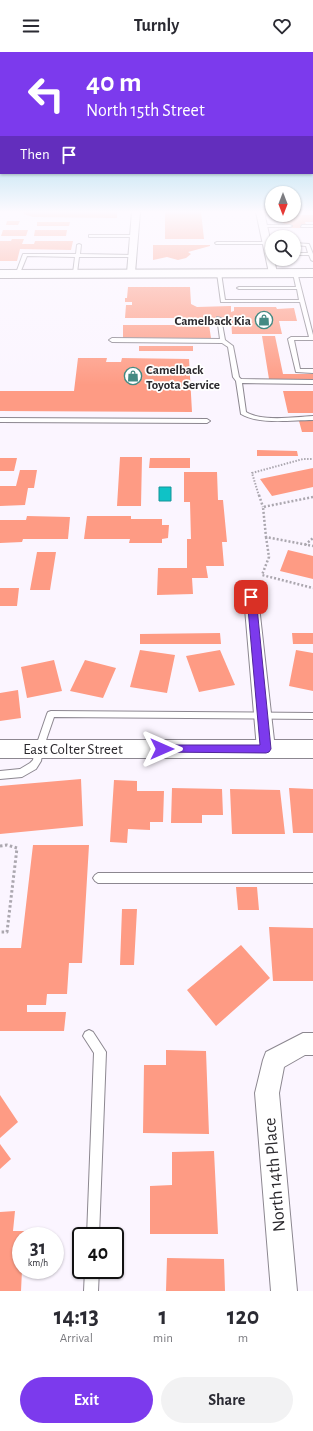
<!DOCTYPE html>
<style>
:root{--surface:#fff;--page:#f2f2f3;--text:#2b2b33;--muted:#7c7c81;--accent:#7c3aed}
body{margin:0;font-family:"Alegreya Sans",sans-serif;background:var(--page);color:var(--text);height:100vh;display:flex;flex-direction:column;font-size:15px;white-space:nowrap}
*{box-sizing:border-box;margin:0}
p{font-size:13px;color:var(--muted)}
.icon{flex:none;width:22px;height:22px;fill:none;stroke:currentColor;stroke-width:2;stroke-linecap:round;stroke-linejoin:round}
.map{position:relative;height:1239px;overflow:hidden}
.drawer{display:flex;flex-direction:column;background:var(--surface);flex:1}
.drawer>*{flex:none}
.guide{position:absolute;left:0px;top:0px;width:313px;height:122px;box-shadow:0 1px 3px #0004;background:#7c3aed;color:#fff;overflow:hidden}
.needle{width:26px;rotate:180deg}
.buttons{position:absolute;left:265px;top:134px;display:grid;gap:8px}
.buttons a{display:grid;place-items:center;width:36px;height:36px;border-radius:50%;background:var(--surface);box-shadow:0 1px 3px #0004;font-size:20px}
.speed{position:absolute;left:12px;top:1175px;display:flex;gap:8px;font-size:20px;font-weight:700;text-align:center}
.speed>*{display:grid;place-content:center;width:52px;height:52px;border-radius:50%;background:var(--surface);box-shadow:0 1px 3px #0004;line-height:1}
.speed small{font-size:10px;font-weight:400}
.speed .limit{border:2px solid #111;border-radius:6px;background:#fff;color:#111}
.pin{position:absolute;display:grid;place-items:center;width:34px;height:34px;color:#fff;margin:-17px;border-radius:8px;box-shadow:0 2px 6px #0006}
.me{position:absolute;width:44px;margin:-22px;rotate:90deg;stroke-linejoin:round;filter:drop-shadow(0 0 3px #0008)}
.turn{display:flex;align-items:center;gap:14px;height:84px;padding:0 20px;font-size:18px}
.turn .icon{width:52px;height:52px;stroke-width:2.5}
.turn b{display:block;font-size:28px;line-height:34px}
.then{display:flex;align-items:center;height:38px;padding:0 20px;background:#0003;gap:8px;font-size:15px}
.eta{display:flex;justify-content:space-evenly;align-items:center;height:68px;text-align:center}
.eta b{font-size:24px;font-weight:700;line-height:28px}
.primary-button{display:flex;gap:8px;margin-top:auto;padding:8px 20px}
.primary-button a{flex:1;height:46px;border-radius:24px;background:var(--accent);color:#fff;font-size:16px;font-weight:700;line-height:46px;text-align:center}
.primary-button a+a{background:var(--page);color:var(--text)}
header{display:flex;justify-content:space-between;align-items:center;height:52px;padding:0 20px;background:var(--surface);font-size:18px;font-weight:700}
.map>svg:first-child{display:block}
</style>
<header><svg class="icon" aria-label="menu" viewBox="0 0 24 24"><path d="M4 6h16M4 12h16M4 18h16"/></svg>Turnly<svg class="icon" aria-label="heart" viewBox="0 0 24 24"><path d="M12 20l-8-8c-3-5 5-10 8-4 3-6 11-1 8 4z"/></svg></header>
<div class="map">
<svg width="313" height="1239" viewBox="0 0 313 1239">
<rect width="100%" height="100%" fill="#fbf5ff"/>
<path fill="#0fc2c6" stroke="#179498" d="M159 435H171V449H159Z"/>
<path fill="#fe9b84" d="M25 160H117V166L33 165 24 162Z
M165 160H201L204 187H165Z
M280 163H313V170H305L306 173 302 174 303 176H291L290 173 283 171Z
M7 169H20L18 173H6Z
M37 170H70L69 174H37Z
M3 178H28L26 184H1Z
M35 178H67L66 184H34Z
M12 187H24L22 192H34L35 189H73L71 198 20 197 17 209H0V189H11Z
M153 193H210V194L188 200 191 202 186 206 178 208 167 205 153 208Z
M128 235H190L191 252 197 255 231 254V260L234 259V255H276L277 257 294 256 297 269H279L282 282H232L231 266H125L126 253H132V250H125V246H127Z
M123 273H209L211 286H123Z
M262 284H275L283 322H313V327H269Z
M139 294H193V299H139Z
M78 306H107L106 310H121L122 306 189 307 192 360 0 359V339H74Z
M283 339H313V361H288Z
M299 369H313V380H302Z
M257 398 297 399 298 404H257Z
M120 405H142L141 454H117Z
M0 406H17L14 419H0Z
M150 406H190V416H149Z
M313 416V435L272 444 260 427Z
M20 418H37L34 436H28L25 453 0 454V434H16Z
M184 420H217L218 448H223L227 490H222L224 514H206L208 526H192L193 542 157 543 158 516H187V487H191L190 450H184Z
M27 464 70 465 68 487H23L22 490 0 491V468H26Z
M87 464H131V467H162V473H169L168 486 162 487V491H129L130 487H84Z
M288 498 313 504V527L280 519Z
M37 500H56L50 538H30Z
M0 536H19L17 554H0Z
M220 581 221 592H140V582Z
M292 581H313V592H293Z
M140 598 175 603 167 641 130 635Z
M220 598 235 633 199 640 186 604Z
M296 598 313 601V639L289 634Z
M54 608 62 639 27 646 21 615Z
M85 608 116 616 103 646 70 639Z
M18 638 21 666 0 669V641Z
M81 727 83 774 0 782V734Z
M114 728 137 729V739H164L163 770H150V778L128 777 127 791 110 790Z
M172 736 222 737 223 763H202V771H171Z
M289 736 313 737V781H293Z
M230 737 280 738 285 782H232Z
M33 793H89L82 911H69L67 942H47L46 953H27V960H66L64 979H0V896H21Z
M236 835H257L259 858H238Z
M122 857H137L134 913H120Z
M269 875 313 876V929H273Z
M241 893 270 926 216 974 187 938Z
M166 998 206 999 209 1082 143 1081 144 1013H166Z
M0 1043 18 1070 0 1086Z
M0 1092 11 1107 0 1117Z
M214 1099 218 1182H150V1134L172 1133V1100Z
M15 1159 13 1179H25V1184H21V1218H22L21 1239H0V1160Z
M167 1206 224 1207 225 1239H166Z"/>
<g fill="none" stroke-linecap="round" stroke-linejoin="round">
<defs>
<path id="service" d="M263 173H290L292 174 290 175H262Z
M302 173H313V175H301Z
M90 183H134L136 184 134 185H89V183Z
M217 190H267L269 191 267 192H216L215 191Z
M294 191 309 192 313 202V209L311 208 309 203H294V201H308L306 194 294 193Z
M79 192 81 193 80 202 132 203 134 204 132 205H79L77 221 75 222 73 221 75 205 27 204 20 221 18 222 16 221 23 202H76L77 193Z
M219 220 221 221 225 248H299L297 237H239L237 236 239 235H296L293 221 297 220 313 283V288H294L300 317H313V321L296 320 288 287 291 285H309L300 250H221L217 221Z
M217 265 221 266 225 288 233 294 239 325 241 327 313 328V332L242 331 246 360C262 370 295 365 313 364V368C292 368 259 373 241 362L236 329 233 325 228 295 222 291 112 290 109 288 112 286 220 287Z
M0 366 207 367 210 369 207 371 0 370Z
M51 659 313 661V667L54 665 43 697 41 709 36 717 22 725 0 727V719L20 717 30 711 33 708 35 697 47 662 48 660Z
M98 821H313V831H98L95 829 93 826 95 823Z
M89 978 93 980 106 1000 99 1184H87L94 1001 83 984 85 980Z
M85 1218H99L98 1239H84Z"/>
<path id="minor" d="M132 160H140L135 221 131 224 127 221Z
M256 160H264L272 196V207H274L277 221 276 223 273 224 269 221Z
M251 540 256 541 258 545 275 697 272 702 266 704 260 702 257 697 244 545 246 541Z
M303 981H313V1003H305L284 1015 279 1041 297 1239H271L255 1041 263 1008 266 1000Z"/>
<path id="tertiary" d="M0 688H313V706H0Z"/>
<path id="primary" d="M313 217V225L0 226V218Z"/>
</defs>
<use href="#service" stroke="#8c8790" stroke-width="2"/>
<use href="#minor" stroke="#8c8790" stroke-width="2"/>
<use href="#tertiary" stroke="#8c8790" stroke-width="2"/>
<use href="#primary" stroke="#8c8790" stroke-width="2"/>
<path stroke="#aba7af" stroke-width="2" stroke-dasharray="1.5 1.5" stroke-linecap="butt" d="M259 444 252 421 303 407H313"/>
<path stroke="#aba7af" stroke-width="2.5" stroke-dasharray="2 2" stroke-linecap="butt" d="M259 443 263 455
M313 445 263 455 266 485 313 494
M266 485 269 505 262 523 313 536
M305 493 313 486"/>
<path stroke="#aba7af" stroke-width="3" stroke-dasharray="2.5 2.5" stroke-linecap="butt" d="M0 794 7 793 17 796 7 880H0"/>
<use href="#service" fill="#fff" fill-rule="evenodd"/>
<use href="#minor" fill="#fff" fill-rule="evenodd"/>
<use href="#tertiary" fill="#fff" fill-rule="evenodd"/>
<use href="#primary" fill="#fff" fill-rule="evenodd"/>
</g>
<linearGradient id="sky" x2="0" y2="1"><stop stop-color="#51bada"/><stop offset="0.48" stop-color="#fdfaff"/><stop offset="1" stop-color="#fdfaff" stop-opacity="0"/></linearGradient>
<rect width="313" height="333" fill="url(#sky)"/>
<path fill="#7c3aed" stroke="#51269a" d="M251 542 256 545 271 697 269 700 266 701 158 700 157 697 158 694 162 693H260L247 545Z"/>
<defs>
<symbol id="shop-ring" viewBox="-11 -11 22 22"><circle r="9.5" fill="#fff" stroke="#448a83" stroke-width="1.5"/><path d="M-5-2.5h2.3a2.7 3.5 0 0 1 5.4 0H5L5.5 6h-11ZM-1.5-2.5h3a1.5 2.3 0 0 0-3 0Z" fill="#448a83"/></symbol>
</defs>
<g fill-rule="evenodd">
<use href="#shop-ring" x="254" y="258" width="20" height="20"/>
<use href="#shop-ring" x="123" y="314" width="20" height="20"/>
</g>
<g text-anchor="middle" stroke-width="3.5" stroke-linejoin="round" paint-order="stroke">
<g font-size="13" font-weight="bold" fill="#2b292d" stroke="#fff" text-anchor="end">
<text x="251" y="273">Camelback Kia</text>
<text x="146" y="322" text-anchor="start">Camelback<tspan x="146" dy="15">Toyota Service</tspan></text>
</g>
<g font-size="15" fill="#2b292d" stroke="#fff">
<text x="73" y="702">East Colter Street</text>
</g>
<g font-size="18" fill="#2b292d" stroke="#fff">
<text transform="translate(274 1123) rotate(-95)" y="6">North 14th Place</text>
</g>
</g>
</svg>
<div class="buttons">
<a><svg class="needle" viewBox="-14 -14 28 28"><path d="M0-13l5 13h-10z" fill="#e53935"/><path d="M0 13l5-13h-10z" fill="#7c7c81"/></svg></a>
<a><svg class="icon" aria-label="search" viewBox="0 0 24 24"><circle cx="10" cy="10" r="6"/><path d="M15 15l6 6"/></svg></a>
</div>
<div class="speed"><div>31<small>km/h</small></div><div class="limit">40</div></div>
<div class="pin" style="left:251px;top:545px;background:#d93025"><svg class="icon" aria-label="arrive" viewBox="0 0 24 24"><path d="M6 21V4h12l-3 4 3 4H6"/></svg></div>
<svg class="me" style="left:162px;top:697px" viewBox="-20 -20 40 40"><path d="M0-17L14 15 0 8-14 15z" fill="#7c3aed" stroke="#fff" stroke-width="4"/></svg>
<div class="guide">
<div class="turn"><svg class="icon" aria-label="left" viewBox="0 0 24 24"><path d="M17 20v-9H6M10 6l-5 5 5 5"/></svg><div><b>40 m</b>North 15th Street</div></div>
<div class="then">Then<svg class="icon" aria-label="arrive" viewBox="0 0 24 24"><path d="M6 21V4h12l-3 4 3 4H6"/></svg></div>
</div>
</div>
<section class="drawer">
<div class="eta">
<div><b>14:13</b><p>Arrival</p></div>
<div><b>1</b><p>min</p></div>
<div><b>120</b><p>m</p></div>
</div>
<div class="primary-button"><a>Exit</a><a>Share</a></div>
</section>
